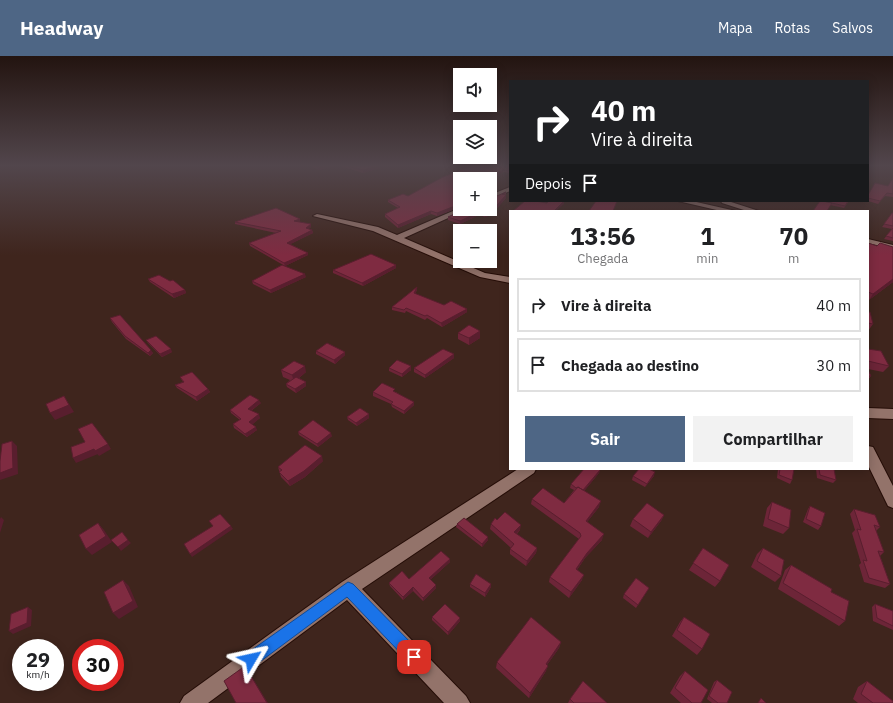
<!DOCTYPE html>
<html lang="pt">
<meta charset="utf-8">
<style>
:root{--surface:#fff;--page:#f2f2f2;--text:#202124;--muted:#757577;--line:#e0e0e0;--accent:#4e6685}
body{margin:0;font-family:"IBM Plex Sans",sans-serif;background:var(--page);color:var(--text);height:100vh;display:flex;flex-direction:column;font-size:15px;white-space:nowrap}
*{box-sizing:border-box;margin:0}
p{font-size:13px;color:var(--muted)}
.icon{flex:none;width:22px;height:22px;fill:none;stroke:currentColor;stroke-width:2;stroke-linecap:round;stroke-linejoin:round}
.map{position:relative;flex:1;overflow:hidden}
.details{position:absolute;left:509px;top:154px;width:360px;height:260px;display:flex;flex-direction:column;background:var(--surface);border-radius:0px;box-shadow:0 2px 10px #0003}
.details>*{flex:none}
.top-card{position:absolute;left:509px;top:24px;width:360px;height:122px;border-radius:0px;box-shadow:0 2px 10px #0003;background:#202124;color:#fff;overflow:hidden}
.buttons{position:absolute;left:453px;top:12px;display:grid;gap:8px}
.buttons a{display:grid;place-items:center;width:44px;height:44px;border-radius:0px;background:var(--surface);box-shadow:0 2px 10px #0003;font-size:20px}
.speed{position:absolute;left:12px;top:583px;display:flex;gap:8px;font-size:20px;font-weight:700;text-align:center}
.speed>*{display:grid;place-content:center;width:52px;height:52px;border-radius:50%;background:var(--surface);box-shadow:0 2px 10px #0003;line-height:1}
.speed small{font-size:10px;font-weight:400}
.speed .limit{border:6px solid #d22;background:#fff;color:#111}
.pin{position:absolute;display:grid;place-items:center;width:34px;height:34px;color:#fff;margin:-17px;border-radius:8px;box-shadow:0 2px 6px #0006}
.me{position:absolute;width:44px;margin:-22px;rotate:54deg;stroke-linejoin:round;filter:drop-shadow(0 0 3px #0008)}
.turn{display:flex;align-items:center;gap:14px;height:84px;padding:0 16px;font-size:18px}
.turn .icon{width:52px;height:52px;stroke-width:2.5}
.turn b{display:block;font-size:28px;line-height:34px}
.then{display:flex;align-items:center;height:38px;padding:0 16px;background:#0003;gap:8px;font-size:15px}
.eta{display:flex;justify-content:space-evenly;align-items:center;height:68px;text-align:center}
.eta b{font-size:24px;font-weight:700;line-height:28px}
.primary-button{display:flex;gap:8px;margin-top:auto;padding:8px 16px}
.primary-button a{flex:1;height:46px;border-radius:0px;background:var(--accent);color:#fff;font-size:16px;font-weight:700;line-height:46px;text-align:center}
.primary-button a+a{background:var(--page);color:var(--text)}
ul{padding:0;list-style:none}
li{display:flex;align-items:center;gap:12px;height:54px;margin:0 8px 6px;padding:0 8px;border:2px solid var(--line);border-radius:0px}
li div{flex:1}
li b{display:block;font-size:15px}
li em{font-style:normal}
header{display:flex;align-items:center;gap:24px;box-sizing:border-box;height:56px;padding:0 20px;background:var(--accent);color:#fff}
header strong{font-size:19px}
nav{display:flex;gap:22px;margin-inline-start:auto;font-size:14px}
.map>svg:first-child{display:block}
</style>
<header>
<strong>Headway</strong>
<nav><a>Mapa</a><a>Rotas</a><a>Salvos</a></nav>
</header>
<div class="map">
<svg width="893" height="647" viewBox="0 0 893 647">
<rect width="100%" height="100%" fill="#3f251d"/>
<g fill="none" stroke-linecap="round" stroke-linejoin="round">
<defs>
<path id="street" d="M510 131V135L490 144V139Z
M678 145H692L736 155H721Z
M721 145H728L759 155H747L722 147Z
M460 152 468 153 404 182 485 217 510 221V227L480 221 373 175 313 160 317 158 378 171 397 179Z
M868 183 893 189V193L868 187Z
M868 352 893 353V363L868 362Z
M868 390 873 391 893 430V452L888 450 868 409Z
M518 413H536L534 417 362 533 466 640 470 647H444L347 544 208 647H180L184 640 342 526Z"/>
</defs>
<use href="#street" stroke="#250d07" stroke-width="2"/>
<use href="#street" fill="#93736a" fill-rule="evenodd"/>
</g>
<path fill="#6d2538" d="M308 109H382L379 110 380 112 363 117 337 109 319 114Z
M475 109H510V117L503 116 487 123H460V151L437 160 431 158 398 172 385 161V158L398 152 388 146V144L403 138 408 140 443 121Z
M893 122V141L885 140 878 148 868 145V139L888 130Z
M506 136V142L491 159 485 161 479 159 460 168 448 164V161Z
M820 145H849L844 152 830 149Z
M893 157V185L884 183 892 173 882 171Z
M300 163V166H299L311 168V171L308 173 312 174 313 177 290 188 308 197V199L285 210 250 190 249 187 276 177 235 168V166Z
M868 187 877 190 893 191V226L869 244H868Z
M396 209V212L363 230 333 217V214Z
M306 221 271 237 253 228 252 225Z
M148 223 185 234 186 237 174 242 150 226Z
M417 231V234L415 238 444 249 467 253V256L442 271 427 262 425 264 406 255 405 257 392 254V251Z
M868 256 873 268 868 275Z
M110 262 153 297 150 300 126 283 112 266Z
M480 275V282L469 289 458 283V277Z
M146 284 172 296 162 301 148 287Z
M868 293 889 310 883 316 868 313Z
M316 295 345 296V299L335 308 316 298Z
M454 298V302L425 322 414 316V312Z
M389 312 411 314 402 321 389 315Z
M281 314 306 316 299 322 306 326V330L296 337 287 331 286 328 290 324 283 321Z
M868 314 871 320 868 324Z
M180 321 208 333 210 336 197 345 177 332 175 329 183 326Z
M373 336H396L414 349 404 358 392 351 391 348 373 340Z
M261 347 251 355 260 362 252 368 257 374 247 381 234 372 233 368 240 364 231 357 230 354Z
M369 358V362L357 370 348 364 347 361Z
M298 376 332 380 318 391 299 379Z
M323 405 305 421 290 430 281 421 278 411Z
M778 413H794L792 424 790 428 777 422Z
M816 413H834L836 424 833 427 817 422Z
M600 414 599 417 584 435 599 451 587 466 602 484 585 502 577 514 582 524 569 542 549 526 550 521 579 483 531 448 532 443 564 447 574 434 570 432 571 428Z
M633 420H654L645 431 632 424Z
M772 446 789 472 783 478 763 470 767 452Z
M810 450 821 470 818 474 803 466 808 453Z
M854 453 880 471 876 475 884 496 880 500 890 528 885 532 864 526 859 509 861 507 852 477 855 474 850 458Z
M664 459 661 465 648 482 630 470 633 463Z
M497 464 520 474 517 478 537 492 536 497 526 510 510 498V493L511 492 490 473 491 468Z
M457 468 488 484 482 491 456 471Z
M703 492 720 525 715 531 689 514Z
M763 492 781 520 775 526 751 511 757 498Z
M450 503V506L430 524 436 532 423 545 413 535 403 544 390 530 389 527 409 523Z
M791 509 831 536 845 565 839 570 778 533 785 514Z
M470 528H491V531L485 541 470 531Z
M649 532 636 552 623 542 624 538Z
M875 548 893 555V574L873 565 872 551Z
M432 561 460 562V565L448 579 432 564Z
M684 561 702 593 697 599 672 580 680 566Z
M561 586 559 592 547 609 546 615 529 642 496 612 497 606Z
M685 615 701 647H681L670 637 680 620Z
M717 624 727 647H712L707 643 714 626Z
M867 625 893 647H858L853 643 858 631Z
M570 643 607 647H568Z"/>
<path fill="#591e2e" d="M330 109H337L319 114V111Z
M377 109H382L379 110 380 112 363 117V114Z
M503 114V116L487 123H481Z
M493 134V136L490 138V135Z
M506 139V142L491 159 485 161V159Z
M564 145V148L556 155H554Z
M460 148V151L437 160V157Z
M431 155V158L398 172V169Z
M479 156V159L460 168V165Z
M300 163V166L294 168V165Z
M311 168V171L306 175V172Z
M312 174 313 177 287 190V187Z
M308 197V199L285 210 284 207Z
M396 209V212L363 230 362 227Z
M305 218 306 221 271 237 270 234Z
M893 223V226L869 244 873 238Z
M417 231V234L414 240V237Z
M185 234 186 237 174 242 172 238Z
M467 253V256L442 271 441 267Z
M480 275V282L469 289V282Z
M171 293 172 296 162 301 160 298Z
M151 294 153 297 150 300 148 297Z
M345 296V299L335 308 334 304Z
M454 298V302L425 322V319Z
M305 310 306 316 294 326 292 319Z
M411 310V314L402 321V318Z
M306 326V330L296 337 295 333Z
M208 333 210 336 197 345 196 341Z
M64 340 74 356 55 364 50 357Z
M259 344 261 347 249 356 248 353Z
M414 346V349L404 358V355Z
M259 358 260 362 251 370 249 366Z
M369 358V362L357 370 356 367Z
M256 371 257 374 247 381 245 378Z
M331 377 332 380 318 391 317 388Z
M12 385 17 390 18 418 0 424V417Z
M108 388 111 393 99 400 95 395Z
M94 393 98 398 76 407 73 402Z
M322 400 323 405 305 421 290 430 288 425Z
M600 414 599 417 581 439 582 436Z
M655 416 654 420 645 431Z
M601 445 599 451 584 470 586 465Z
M664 459 661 465 648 482 651 476Z
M1 461 4 464 0 477V463Z
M98 467 104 474 112 486 92 499 86 493Z
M521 469 520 474 513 481 514 476Z
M231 470 233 473 192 501 190 498Z
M604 478 602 484 585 502 574 518 576 513 587 497Z
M488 481V484L482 491V488Z
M128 484 131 487 121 495 118 491Z
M537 492 536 497 526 510 527 505Z
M450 503V506L429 525V522Z
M584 519 582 524 569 542 571 536Z
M123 524 129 530 138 551 119 563 113 557Z
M491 528V531L485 541V537Z
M436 529V532L423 545V542Z
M413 531V535L403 544V541Z
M28 551 32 554 31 570 13 578 9 575Z
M460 562V565L448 579V576Z
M561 586 559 592 544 613 546 608Z
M245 610 250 618 268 647H267Z
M548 610 546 615 529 642 530 637Z"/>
<path fill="#7f2b41" stroke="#591e2e" d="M313 109H330L319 111Z
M343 109H377L379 110 363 114Z
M475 109H510V115L503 114 481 123H460V148L437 157 431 155 398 169 385 158 400 151 388 144 403 138 408 140 443 121Z
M893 122V138L887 137 880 145 868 142V139L875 127 888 130Z
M506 136 502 138 506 139 491 156 485 159 479 156 460 165 448 161 465 153H490V143Z
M525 145H535L547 147 549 145H564L554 155H513Z
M596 145H617L613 155H589Z
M820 145H823L832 147 827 155H813Z
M823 145H848L845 150Z
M276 152 300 163 294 165 311 168 306 172 312 174 287 187 308 197 284 207 249 187 281 175 235 166Z
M892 157H893V170L884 168Z
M893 172V182L886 180Z
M868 187 877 190 880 187 893 191V223L873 238 868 236Z
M371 198 396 209 362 227 333 214Z
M282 209 305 218 270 234 252 225Z
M159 219 170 225 173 224 185 234 172 238 148 223Z
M417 231 414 237 444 249 451 245 467 253 441 267 427 259 425 260 406 252 404 254 392 251Z
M868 256H870L873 268 868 267Z
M120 259 151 294 148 297 125 280 110 262Z
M469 269 480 275 469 282 458 277Z
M156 280 171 293 160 298 146 284Z
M327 287 345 296 334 304 316 295Z
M443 293 454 298 425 319 414 312Z
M868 293 881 295 889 310 868 305Z
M397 304 411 310 402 318 389 312Z
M294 305 305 310 292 319 281 314Z
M868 314 871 320H868Z
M192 316 208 333 196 341 175 329 184 326 180 321Z
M296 321 306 326 295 333 286 328Z
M382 327 395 333 393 335 414 346 404 355 391 348 393 346 373 336Z
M250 339 259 344 248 353 259 358 249 366 256 371 245 378 233 368 241 363 230 354Z
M64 340 69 349 50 357 46 348Z
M360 352 369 358 356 367 347 361Z
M313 364 331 377 317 388 298 376Z
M92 367 108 388 95 395 94 393 73 402 71 391 85 386 78 373Z
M12 385 13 412 0 417V405L2 388Z
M305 389 322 400 304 415 288 425 279 416 282 414 278 411Z
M584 413H599L600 414 583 434 578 431 576 432 571 428Z
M639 413H649L655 416 647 428 633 420Z
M780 413H794L792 424 779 419Z
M819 413H834L836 424 820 419Z
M578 431 601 445 586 465 604 478 587 497 576 513 584 519 571 536 550 521 581 480 580 477 532 443 543 432 564 447Z
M772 446 791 454 789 472 768 463Z
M647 447 664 459 651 476 633 463Z
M810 450 825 457 821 470 806 463Z
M854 453 875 459 880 471 874 469 884 496 878 495 890 528 869 522 863 504 867 505 857 473 861 474Z
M505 456 521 469 514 476 537 492 527 505 510 493 514 488 491 468 495 462 497 464Z
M220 458 231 470 190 498 184 488 213 470 209 465Z
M464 462 488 481 482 488 457 468Z
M98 467 106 480 86 493 79 479Z
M122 476 128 484 118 491 111 484Z
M703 492 729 509 720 525 693 507Z
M763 492 784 504 781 520 757 505Z
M441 495 450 503 429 522 436 529 423 542 413 531 403 541 389 527 402 515 409 523Z
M791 509 832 533 831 536 849 545 845 565 783 527Z
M476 518 491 528 485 537 470 528Z
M636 522 649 532 638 549 624 538Z
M123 524 133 545 113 557 104 536Z
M445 548 460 562 448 576 432 561Z
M875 548 893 555V570L877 562Z
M28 551 27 567 9 575 11 558Z
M531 561 561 586 546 608 548 610 530 637 497 606Z
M684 561 710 578 702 593 677 574Z
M245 610 267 647H236L224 625Z
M685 615 708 634 701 647H692L675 632Z
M717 624 732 636 727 647H718L709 640Z
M583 625 607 647H574L570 643Z
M867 625 893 645V647H873L861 638Z
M761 642 766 647H758Z"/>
<linearGradient id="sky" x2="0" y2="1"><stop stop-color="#231410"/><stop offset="0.55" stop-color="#52464c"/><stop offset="1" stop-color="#52464c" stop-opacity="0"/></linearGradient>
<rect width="893" height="199" fill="url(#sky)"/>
<path fill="#1a73e8" stroke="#114b97" d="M348 526 353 528 420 596 422 601 420 606 414 609 409 606 347 541 257 608 251 610 246 608 244 603 246 598Z"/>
</svg>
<div class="buttons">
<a><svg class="icon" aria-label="sound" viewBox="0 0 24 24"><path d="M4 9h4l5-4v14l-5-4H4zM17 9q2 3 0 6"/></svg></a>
<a><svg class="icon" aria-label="layers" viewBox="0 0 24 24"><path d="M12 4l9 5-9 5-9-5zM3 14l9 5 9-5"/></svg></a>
<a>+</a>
<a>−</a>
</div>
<div class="speed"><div>29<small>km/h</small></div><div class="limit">30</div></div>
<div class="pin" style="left:414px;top:601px;background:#d93025"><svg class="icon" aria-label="arrive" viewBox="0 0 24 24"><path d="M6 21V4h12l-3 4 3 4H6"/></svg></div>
<svg class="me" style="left:251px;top:603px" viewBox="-20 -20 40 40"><path d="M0-17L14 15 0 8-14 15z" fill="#1a73e8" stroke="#fff" stroke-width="4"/></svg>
<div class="top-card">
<div class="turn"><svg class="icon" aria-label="right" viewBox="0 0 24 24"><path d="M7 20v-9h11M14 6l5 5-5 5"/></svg><div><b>40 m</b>Vire à direita</div></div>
<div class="then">Depois<svg class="icon" aria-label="arrive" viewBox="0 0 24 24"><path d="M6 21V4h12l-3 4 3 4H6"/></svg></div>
</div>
<section class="details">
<div class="eta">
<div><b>13:56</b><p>Chegada</p></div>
<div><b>1</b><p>min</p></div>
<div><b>70</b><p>m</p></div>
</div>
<ul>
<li><svg class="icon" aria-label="right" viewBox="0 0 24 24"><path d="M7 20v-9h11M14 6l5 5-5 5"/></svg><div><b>Vire à direita</b></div><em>40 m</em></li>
<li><svg class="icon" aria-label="arrive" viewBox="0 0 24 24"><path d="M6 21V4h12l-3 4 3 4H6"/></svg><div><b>Chegada ao destino</b></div><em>30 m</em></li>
</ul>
<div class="primary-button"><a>Sair</a><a>Compartilhar</a></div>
</section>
</div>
